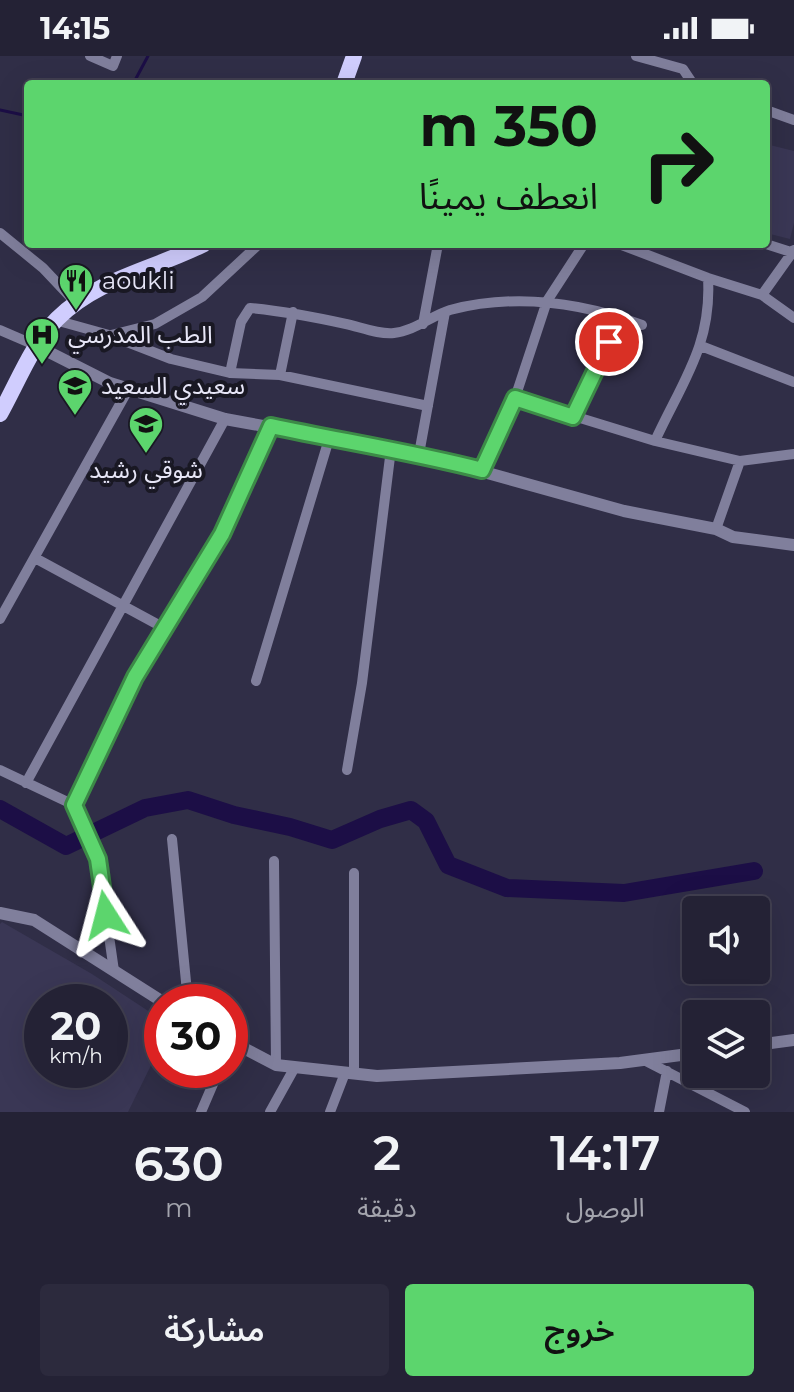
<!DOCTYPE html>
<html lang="ar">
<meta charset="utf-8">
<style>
:root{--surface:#242235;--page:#2c2a3d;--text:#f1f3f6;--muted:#a3a4ad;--line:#413f50;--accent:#5cd56d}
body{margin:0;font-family:Montserrat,"Noto Sans Arabic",sans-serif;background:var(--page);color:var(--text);direction:rtl;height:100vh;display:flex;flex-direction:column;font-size:30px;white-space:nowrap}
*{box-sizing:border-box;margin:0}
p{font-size:26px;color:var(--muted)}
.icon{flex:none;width:44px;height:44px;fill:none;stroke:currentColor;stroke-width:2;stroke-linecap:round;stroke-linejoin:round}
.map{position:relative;height:1056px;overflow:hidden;direction:ltr}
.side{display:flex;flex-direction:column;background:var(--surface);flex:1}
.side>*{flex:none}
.top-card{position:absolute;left:24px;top:24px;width:746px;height:168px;border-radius:8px;box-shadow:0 8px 32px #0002,0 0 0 2px var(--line);direction:rtl;background:#5cd56d;color:#111;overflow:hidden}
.controls{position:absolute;left:682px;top:840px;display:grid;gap:16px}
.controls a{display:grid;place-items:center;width:88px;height:88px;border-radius:8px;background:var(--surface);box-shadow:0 8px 32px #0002,0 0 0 2px var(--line);font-size:40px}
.speed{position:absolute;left:24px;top:928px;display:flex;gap:16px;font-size:40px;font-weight:700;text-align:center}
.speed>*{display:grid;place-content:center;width:104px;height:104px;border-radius:50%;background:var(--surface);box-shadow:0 8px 32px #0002,0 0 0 2px var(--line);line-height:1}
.speed small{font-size:20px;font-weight:400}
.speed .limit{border:12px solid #d22;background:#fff;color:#111}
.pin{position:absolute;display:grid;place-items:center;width:68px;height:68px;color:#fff;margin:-34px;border:4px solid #fff;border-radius:50%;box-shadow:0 2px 8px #0007}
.me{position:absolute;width:88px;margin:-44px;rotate:351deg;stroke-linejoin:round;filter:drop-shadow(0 0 6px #0008)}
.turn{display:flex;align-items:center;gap:28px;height:168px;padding:0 40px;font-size:36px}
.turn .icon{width:104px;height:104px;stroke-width:2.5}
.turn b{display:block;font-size:56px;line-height:68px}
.eta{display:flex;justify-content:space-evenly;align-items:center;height:136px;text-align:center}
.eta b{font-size:48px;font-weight:600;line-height:56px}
.primary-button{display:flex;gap:16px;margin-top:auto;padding:16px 40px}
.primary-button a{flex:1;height:92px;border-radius:8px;background:var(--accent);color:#111;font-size:32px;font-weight:600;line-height:92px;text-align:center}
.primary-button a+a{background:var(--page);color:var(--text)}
.status{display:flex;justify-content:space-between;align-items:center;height:56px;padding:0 40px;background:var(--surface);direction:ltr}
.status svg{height:22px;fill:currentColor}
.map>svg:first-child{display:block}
</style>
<div class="status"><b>14:15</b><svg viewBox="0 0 49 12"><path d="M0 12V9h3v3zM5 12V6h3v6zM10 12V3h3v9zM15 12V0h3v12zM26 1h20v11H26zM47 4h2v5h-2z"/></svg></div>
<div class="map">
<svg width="794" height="1056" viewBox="0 0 794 1056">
<rect width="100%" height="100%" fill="#302e47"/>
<path fill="#3a3755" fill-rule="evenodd" d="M766 88 794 95V167L790 183 766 177Z
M2 866 92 918 162 964V987L128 1056H0V868ZM42 946H110V1014H42Z"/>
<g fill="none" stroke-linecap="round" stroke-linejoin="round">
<path stroke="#1c0e46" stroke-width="3" d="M133 28 148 0
M0 54 28 60"/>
<path stroke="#1c0e46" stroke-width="18" d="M0 753 66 790 145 752 188 744 234 759 290 771 332 784 380 763 411 754 426 765 448 809 507 832 624 837 754 815"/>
<path stroke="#807f9c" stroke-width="10" d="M90 0 113 10 117 0
M636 0 683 13 693 28
M766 54 794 64
M0 177 43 212 76 247
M619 188 708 222 762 239 794 262
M766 188 794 197
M762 239 794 194
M55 264 109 279 171 303 230 317 280 319 428 350
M423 268 438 188
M0 274 37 290
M111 279 155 268 202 241 259 188
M701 290 794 326
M230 317 241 266 250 252C283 255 314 261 346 268 360 271 380 279 394 277 414 275 431 260 450 254 515 237 580 246 642 269
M280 319 293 256
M515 342 547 245 584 188
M573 361 621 261
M655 385C682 326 712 289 708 222
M419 398 445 256
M482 414 515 342 655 385 740 405
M716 473 740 405 794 398
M35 502 166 573
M0 563 129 332
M256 625 329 383
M0 714 74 749 135 621 222 478 271 370
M347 714 362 627 391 393
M26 727 225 363
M74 749 98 803 114 915
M172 783 188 946
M274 805 276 1009
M354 817V1018
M644 1004 745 1056
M201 1056 219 1014
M270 1056 295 1011
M330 1056 345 1017
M659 1056 667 1015"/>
<path stroke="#807f9c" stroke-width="12" d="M37 290 110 327 225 363 419 398 624 455 716 473 733 481 794 489
M0 857 34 864 163 946
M230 985 276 1009 377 1020 620 1007 696 997
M756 989 794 984"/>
<path stroke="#d0cdfe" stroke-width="16" d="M344 28 354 0
M0 358C17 328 32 288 57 263 98 222 155 213 204 188"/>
</g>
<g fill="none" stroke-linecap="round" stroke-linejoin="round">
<defs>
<path id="route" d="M106 859 98 803 74 749 135 621 222 478 271 370C341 385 412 396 482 414L515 342 573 361 609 286"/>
</defs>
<use href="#route" stroke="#3c8a47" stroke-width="20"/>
<use href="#route" stroke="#5cd56d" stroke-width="14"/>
</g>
<defs>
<symbol id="restaurant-pin" viewBox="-11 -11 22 30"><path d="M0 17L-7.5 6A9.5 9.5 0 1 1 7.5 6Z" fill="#5cd56d" stroke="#191823"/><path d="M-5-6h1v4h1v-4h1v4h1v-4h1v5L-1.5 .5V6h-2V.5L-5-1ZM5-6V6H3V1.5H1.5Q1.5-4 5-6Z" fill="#111"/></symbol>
<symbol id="hospital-pin" viewBox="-11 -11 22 30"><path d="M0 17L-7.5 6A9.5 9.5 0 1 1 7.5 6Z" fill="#5cd56d" stroke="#191823"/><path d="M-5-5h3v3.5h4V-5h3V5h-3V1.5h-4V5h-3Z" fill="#111"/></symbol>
<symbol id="school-pin" viewBox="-11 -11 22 30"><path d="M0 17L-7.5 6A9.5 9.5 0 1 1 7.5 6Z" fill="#5cd56d" stroke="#191823"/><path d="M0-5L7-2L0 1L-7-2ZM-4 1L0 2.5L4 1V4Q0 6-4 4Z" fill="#111"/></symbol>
</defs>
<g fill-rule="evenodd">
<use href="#restaurant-pin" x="56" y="205" width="40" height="54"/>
<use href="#hospital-pin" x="22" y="259" width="40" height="54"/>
<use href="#school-pin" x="55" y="310" width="40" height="54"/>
<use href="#school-pin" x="126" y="348" width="40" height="54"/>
</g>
<g text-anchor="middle" stroke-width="8" stroke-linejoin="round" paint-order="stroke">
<g font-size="24" fill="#e7e6f7" stroke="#191823" text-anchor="start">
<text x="102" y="233">aoukli</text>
<text x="68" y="287">الطب المدرسي</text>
<text x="101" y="338">سعيدي السعيد</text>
<text x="146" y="422" text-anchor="middle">شوقي رشيد</text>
</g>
</g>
</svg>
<div class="controls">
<a><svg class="icon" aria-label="sound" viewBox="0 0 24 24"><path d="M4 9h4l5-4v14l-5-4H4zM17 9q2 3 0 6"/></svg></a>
<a><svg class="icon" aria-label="layers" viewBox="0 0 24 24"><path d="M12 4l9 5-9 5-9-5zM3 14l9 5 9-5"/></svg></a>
</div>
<div class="speed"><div>20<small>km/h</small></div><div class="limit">30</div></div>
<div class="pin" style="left:609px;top:286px;background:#d93025"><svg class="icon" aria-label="arrive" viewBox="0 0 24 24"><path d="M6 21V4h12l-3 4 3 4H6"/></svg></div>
<svg class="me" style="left:106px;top:859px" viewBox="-20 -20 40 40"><path d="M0-17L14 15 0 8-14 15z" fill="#5cd56d" stroke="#fff" stroke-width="4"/></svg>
<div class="top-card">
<div class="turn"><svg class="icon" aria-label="right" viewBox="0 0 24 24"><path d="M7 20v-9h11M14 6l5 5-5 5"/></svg><div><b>350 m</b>انعطف يمينًا</div></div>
</div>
</div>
<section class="side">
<div class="eta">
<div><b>14:17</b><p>الوصول</p></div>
<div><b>2</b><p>دقيقة</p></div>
<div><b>630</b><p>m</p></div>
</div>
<div class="primary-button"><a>خروج</a><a>مشاركة</a></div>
</section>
